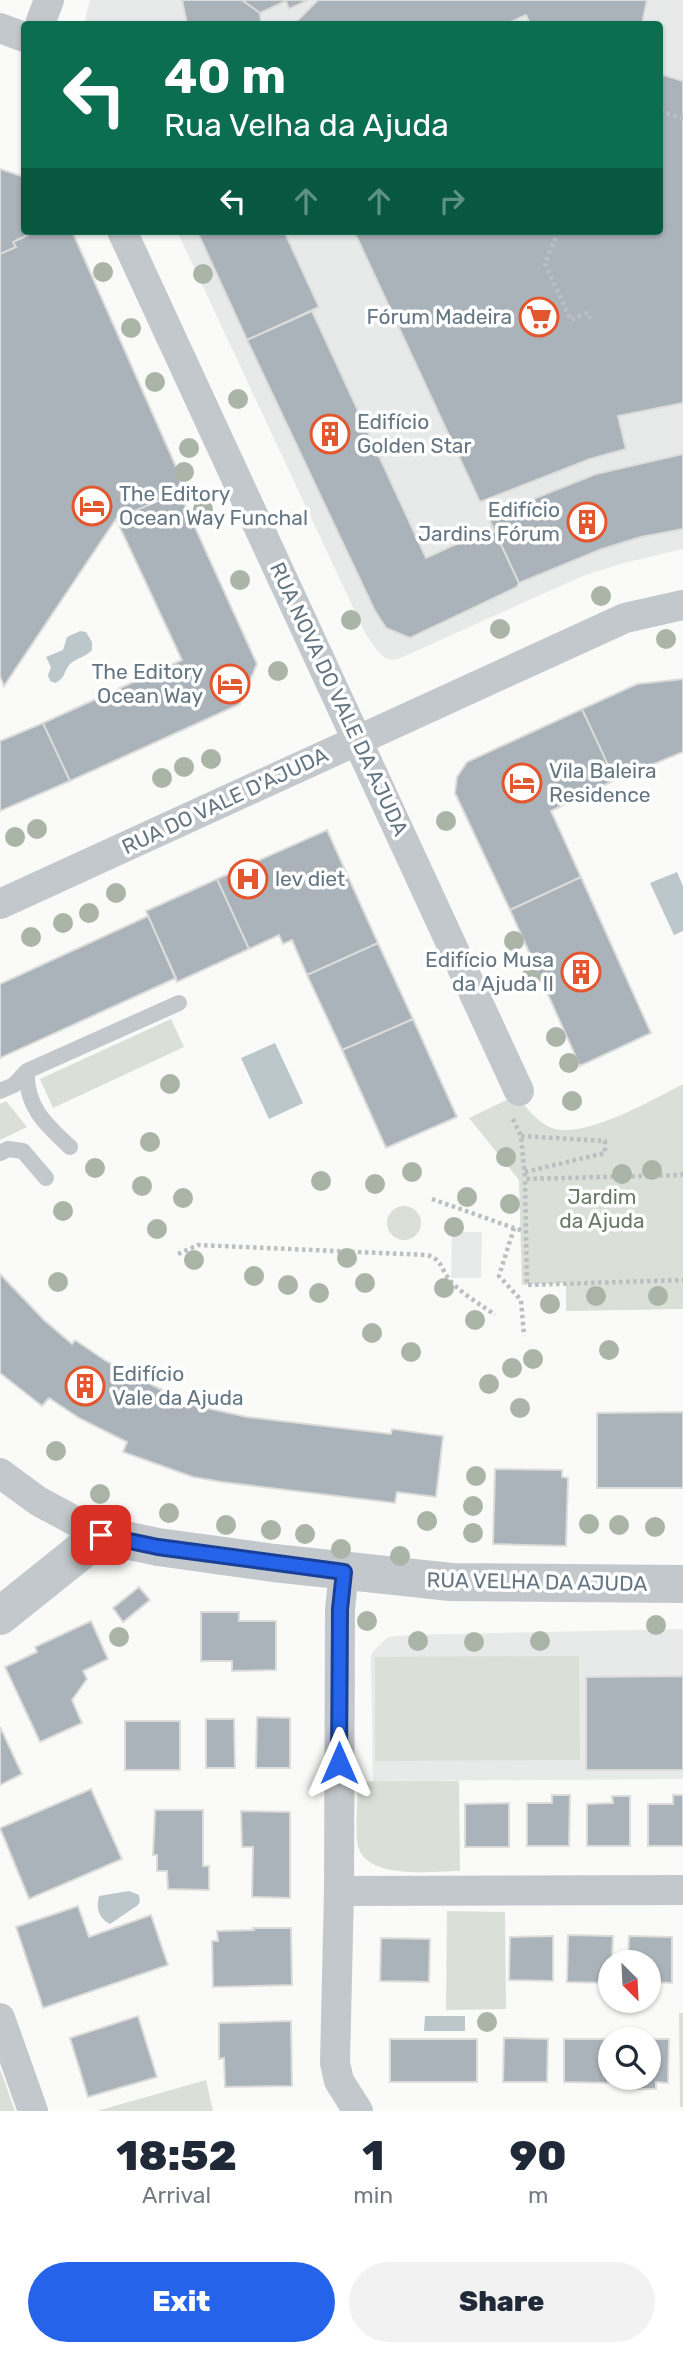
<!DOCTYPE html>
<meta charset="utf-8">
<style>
:root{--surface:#fff;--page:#f2f2f3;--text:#1f2937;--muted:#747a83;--accent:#2563eb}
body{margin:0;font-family:Rubik,sans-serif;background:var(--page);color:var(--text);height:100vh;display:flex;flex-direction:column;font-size:26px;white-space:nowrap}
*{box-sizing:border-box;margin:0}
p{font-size:23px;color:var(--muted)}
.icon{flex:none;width:38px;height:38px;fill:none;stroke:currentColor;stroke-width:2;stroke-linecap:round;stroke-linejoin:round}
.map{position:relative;height:2111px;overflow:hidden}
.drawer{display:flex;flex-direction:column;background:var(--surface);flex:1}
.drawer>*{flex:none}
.guide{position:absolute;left:21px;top:21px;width:642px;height:214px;border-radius:7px;box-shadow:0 2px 5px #0004;background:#0b6e4f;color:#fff;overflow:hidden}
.needle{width:46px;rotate:156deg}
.tools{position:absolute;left:598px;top:1950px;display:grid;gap:14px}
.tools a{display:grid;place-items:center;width:63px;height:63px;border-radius:50%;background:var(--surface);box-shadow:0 2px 5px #0004;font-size:35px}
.pin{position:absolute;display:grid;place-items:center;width:60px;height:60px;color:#fff;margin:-30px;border-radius:14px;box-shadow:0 4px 10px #0006}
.me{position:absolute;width:77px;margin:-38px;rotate:0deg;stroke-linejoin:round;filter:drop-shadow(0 0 5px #0008)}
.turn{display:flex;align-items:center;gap:24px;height:147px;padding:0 28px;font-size:32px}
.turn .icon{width:91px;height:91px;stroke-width:2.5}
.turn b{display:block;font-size:49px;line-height:60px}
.lanes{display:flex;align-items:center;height:66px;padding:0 28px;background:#0003;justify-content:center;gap:35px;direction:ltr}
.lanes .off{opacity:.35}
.eta{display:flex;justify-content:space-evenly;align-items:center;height:119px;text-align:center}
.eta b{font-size:42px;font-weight:800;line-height:49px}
.cta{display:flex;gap:14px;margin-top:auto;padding:14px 28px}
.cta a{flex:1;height:80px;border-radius:42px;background:var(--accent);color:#fff;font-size:28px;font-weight:800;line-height:80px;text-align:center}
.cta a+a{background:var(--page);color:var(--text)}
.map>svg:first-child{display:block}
</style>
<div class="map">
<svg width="683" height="2111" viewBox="0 0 683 2111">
<rect width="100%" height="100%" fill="#fafaf8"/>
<path fill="#e8e9e9" d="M90 0H683V549L624 563 585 575 398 659 391 660 385 658 376 649 365 633 177 231H660V24H84Z
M452 1232H482L481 1278H451Z
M683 1629V1779L373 1781 371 1656 373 1651 388 1637 411 1635Z"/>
<path fill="#dadfd7" d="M171 1019 184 1047 53 1108 40 1079Z
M683 1084V1309L566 1311V1283L522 1285 519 1180 469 1118 517 1095C526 1108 537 1122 552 1128 583 1140 654 1099 683 1084Z
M6 1101 27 1127 0 1140V1104Z
M387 1223a17 17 0 1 1 34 0a17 17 0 1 1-34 0Z
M579 1656 580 1760 375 1761V1657Z
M373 1781H459L460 1871C433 1871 371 1880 359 1849 354 1837 358 1797 358 1783Z
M447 1911 505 1912 506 2009 446 2010Z
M679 2013H683V2107H680Z
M0 2069 15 2111H0Z
M206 2080 213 2111H97Z"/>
<path fill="#bbc7cb" d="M80 631 86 632 92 642V650C86 657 76 658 70 664 63 672 66 678 55 683L50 681 48 675 51 667 46 657 63 650 67 637Z
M677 872 683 886V931L674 935 650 883Z
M275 1043 303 1103 269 1119 241 1058Z
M129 1891 139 1895 140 1901 138 1905 110 1924C98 1918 96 1908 99 1896Z
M425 2016H465V2031H424Z"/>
<path fill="#aab3b9" stroke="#dcdcda" stroke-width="2" d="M182 0H242L260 13 261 24H187Z
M242 0H308L289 9 286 1 260 13Z
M318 0H647L642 24H530L526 15 506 24H294Z
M660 74 683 81V403L618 416 626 449 590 459 480 502 354 231H660Z
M0 169 24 177V231H36L13 242 16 247 0 254Z
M36 231H72L181 478 179 492 257 664 240 704 70 781 43 723 182 660 116 519 4 686 0 676V254L16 247 13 242Z
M197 231H284L319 307 247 340Z
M312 311 426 558 493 527 519 583 517 587 410 638 386 628 375 611 247 340Z
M683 454V529L641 537 602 549 519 583 488 517 596 474Z
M179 492 257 664 240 704 70 781 43 723 182 660 116 519Z
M683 679V752L615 780 582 709 637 684Z
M582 709 615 780 551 811 581 877 510 910 455 793 457 777 467 762Z
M43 723 70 781 0 811V741Z
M327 830 378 943 307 975 292 940 283 944 279 935 249 949 217 879Z
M581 877 651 1033 580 1066 510 910Z
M217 879 249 949 177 982 146 911Z
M148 916 176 978 0 1058V984Z
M378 943 413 1019 342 1050 307 975Z
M413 1019 457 1117 386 1148 342 1050Z
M0 1274 44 1320 72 1344 75 1340 106 1361 162 1390 160 1394 184 1403 247 1417 391 1434 392 1429 443 1436 436 1497 397 1492 395 1503 222 1482 193 1477 123 1452 127 1442 79 1418 49 1398 42 1406 0 1373Z
M683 1412V1488H597V1413Z
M495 1469 562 1470V1477L568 1478 566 1546 493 1544Z
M139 1587 150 1600 123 1622 113 1608Z
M201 1612H239V1621H276V1670L232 1671V1661H201Z
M91 1621 108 1659 83 1671 87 1679 72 1700 82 1723 40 1742 5 1667 37 1652 35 1647Z
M683 1676V1770H586V1677Z
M257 1717 290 1718V1768H256Z
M206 1719H234L235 1768H206Z
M125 1721H180V1770H125Z
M0 1727 22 1774 0 1785Z
M91 1789 122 1859 29 1899 0 1828Z
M552 1795H570L569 1846H527V1803H552Z
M673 1795H683V1846H648V1804H673Z
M612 1796H630V1846H587V1804L613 1803Z
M509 1803V1847H465V1804Z
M155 1810H203V1866H209V1890L168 1889 167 1871H157V1855H153Z
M241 1811 290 1812V1898L252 1897 253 1847H242Z
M78 1906 89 1937 151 1915 168 1965 43 2008 16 1927Z
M253 1928H291L292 1985 213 1987 212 1941H218L217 1931 254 1930Z
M568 1935 613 1936 611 1983 567 1982Z
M553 1936V1981L509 1980 510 1937Z
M629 1936 672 1937V1983L649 1982V1962H628Z
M381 1938 430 1939 429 1982 380 1981Z
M138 2016 157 2077 88 2097 70 2038Z
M291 2021 292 2086 225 2087 224 2058 219 2059V2023Z
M504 2038 548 2039 547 2082H503Z
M390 2039H477V2082H390Z
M564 2039H608V2083L564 2082Z
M649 2039H669L668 2083 656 2082V2089H626L627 2083H624V2077H649Z"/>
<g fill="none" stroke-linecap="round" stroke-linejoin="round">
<path stroke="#bbbfc2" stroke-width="4.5" stroke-dasharray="3.5 3.5" stroke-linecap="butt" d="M660 111 683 118
M558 231 545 264 571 320 587 313 590 319
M513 1119 521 1136 525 1179
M521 1136 605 1141V1153L525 1172
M683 1173 681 1175 525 1179 527 1285 683 1280
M432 1199 514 1228
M521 1230 514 1228 499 1276 521 1300 524 1336
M178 1254 198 1245 427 1255C442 1259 440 1268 449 1279 456 1290 483 1306 495 1315"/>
<path stroke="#c3c8cc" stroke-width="16" d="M0 1091 14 1085 27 1071
M70 1147C46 1125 25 1106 27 1071L179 1003
M0 1153 8 1149 23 1151 46 1178"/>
<path stroke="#c3c8cc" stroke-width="30" d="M40 24 49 0
M0 28 24 37
M122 231 519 1091
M0 904 625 618 683 605
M0 1473 38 1501 101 1535
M344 1572 340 1609 339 1891 335 2063 339 2081 358 2111
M339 1891 683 1890
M0 2018 33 2111"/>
<path stroke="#c3c8cc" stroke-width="38" d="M0 1616 101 1535 158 1547 274 1563 451 1582 683 1584"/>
</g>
<g fill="#aab4a7">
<circle cx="103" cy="272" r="10"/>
<circle cx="203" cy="274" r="10"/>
<circle cx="131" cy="328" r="10"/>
<circle cx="155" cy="382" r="10"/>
<circle cx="238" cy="399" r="10"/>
<circle cx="189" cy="448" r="10"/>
<circle cx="184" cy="472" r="10"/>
<circle cx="203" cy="509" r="10"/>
<circle cx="240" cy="580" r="10"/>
<circle cx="601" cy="596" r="10"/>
<circle cx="351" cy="620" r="10"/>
<circle cx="500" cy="629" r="10"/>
<circle cx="666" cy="639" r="10"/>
<circle cx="278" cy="671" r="10"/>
<circle cx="211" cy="759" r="10"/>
<circle cx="184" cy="767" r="10"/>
<circle cx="162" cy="778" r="10"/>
<circle cx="446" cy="821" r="10"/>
<circle cx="37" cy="829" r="10"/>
<circle cx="15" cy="837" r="10"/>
<circle cx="116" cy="893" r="10"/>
<circle cx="89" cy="913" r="10"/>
<circle cx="63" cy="923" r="10"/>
<circle cx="31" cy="937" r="10"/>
<circle cx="514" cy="941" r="10"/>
<circle cx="531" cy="977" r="10"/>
<circle cx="556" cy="1037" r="10"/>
<circle cx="569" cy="1063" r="10"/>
<circle cx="170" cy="1084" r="10"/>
<circle cx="572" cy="1101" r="10"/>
<circle cx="150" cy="1142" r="10"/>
<circle cx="506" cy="1157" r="10"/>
<circle cx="95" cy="1168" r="10"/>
<circle cx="652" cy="1170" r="10"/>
<circle cx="412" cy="1172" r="10"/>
<circle cx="622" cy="1174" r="10"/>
<circle cx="321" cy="1181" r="10"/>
<circle cx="375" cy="1184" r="10"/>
<circle cx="142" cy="1186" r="10"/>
<circle cx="467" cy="1197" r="10"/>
<circle cx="183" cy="1198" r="10"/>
<circle cx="510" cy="1204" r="10"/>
<circle cx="63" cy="1211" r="10"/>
<circle cx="454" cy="1227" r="10"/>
<circle cx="157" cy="1229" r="10"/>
<circle cx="347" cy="1258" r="10"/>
<circle cx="194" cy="1260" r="10"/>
<circle cx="254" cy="1276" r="10"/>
<circle cx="58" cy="1282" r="10"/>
<circle cx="365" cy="1283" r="10"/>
<circle cx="288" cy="1285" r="10"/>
<circle cx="444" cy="1288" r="10"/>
<circle cx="319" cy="1293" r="10"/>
<circle cx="596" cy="1296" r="10"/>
<circle cx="658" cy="1296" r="10"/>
<circle cx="550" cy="1304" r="10"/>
<circle cx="475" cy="1320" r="10"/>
<circle cx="372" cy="1333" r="10"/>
<circle cx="609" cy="1350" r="10"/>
<circle cx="411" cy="1352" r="10"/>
<circle cx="533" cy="1359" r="10"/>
<circle cx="512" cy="1368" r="10"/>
<circle cx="489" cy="1384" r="10"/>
<circle cx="520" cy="1408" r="10"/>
<circle cx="56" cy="1451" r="10"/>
<circle cx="476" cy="1476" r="10"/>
<circle cx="100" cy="1494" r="10"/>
<circle cx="473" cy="1506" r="10"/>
<circle cx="169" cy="1513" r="10"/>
<circle cx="427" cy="1521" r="10"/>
<circle cx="589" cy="1524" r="10"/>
<circle cx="226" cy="1525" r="10"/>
<circle cx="619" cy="1525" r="10"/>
<circle cx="655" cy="1527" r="10"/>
<circle cx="271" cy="1530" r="10"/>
<circle cx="473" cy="1533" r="10"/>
<circle cx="305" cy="1534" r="10"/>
<circle cx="341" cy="1549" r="10"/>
<circle cx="400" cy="1556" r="10"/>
<circle cx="367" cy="1621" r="10"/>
<circle cx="656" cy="1625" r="10"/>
<circle cx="119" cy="1637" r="10"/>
<circle cx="418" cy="1641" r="10"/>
<circle cx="540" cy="1641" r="10"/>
<circle cx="474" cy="1642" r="10"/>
<circle cx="487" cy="2022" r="10"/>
</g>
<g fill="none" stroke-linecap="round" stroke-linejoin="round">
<defs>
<path id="route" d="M101 1535 158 1547 344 1572 340 1609 339 1763"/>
</defs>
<use href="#route" stroke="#184099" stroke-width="18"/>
<use href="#route" stroke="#2563eb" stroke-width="12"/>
</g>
<defs>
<symbol id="supermarket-ring" viewBox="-11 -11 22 22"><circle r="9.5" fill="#fff" stroke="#e4572e" stroke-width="1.5"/><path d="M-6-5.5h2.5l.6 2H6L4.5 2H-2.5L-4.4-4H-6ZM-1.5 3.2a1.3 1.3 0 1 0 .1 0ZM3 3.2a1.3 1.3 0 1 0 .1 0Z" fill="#e4572e"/></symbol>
<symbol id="building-ring" viewBox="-11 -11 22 22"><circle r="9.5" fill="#fff" stroke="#e4572e" stroke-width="1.5"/><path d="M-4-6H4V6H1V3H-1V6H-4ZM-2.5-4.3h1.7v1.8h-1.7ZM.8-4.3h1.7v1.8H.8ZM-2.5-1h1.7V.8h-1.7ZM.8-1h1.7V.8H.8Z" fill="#e4572e"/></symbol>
<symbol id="hotel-ring" viewBox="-11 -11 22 22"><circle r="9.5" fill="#fff" stroke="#e4572e" stroke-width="1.5"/><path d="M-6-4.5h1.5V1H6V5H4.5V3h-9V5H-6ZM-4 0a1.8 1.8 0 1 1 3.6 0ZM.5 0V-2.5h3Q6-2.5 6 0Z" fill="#e4572e"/></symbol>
<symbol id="hospital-ring" viewBox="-11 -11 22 22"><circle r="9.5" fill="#fff" stroke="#e4572e" stroke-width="1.5"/><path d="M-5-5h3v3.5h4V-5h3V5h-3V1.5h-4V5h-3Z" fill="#e4572e"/></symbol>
</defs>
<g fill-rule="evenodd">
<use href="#supermarket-ring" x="517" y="295" width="44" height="44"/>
<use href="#building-ring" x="308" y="412" width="44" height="44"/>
<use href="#hotel-ring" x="70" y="484" width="44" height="44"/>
<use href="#building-ring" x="565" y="500" width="44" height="44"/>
<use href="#hotel-ring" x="208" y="662" width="44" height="44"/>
<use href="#hotel-ring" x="500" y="761" width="44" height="44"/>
<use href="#hospital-ring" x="226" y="857" width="44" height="44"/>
<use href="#building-ring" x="559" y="950" width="44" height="44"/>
<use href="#building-ring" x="63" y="1364" width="44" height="44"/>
</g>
<g text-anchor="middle" stroke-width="7" stroke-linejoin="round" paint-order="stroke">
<g font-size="21" fill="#657683" stroke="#fff" text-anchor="start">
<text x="512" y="324" text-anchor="end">Fórum Madeira</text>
<text x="357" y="429">Edifício<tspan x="357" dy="24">Golden Star</tspan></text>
<text x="119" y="501">The Editory<tspan x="119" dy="24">Ocean Way Funchal</tspan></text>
<text x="560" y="517" text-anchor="end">Edifício<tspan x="560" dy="24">Jardins Fórum</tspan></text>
<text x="203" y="679" text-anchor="end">The Editory<tspan x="203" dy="24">Ocean Way</tspan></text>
<text x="549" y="778">Vila Baleira<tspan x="549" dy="24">Residence</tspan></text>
<text x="275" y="886">lev diet</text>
<text x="554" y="967" text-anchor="end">Edifício Musa<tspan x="554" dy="24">da Ajuda II</tspan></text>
<text x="112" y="1381">Edifício<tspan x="112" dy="24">Vale da Ajuda</tspan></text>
</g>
<g font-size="21" fill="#657683" stroke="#fff">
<text transform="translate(339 699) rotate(65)" y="7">RUA NOVA DO VALE DA AJUDA</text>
<text transform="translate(225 801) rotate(-25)" y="7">RUA DO VALE D'AJUDA</text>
<text transform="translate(537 1582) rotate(1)" y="7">RUA VELHA DA AJUDA</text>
</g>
<g font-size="21" fill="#687a64" stroke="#fff">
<text x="602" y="1204">Jardim<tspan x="602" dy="24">da Ajuda</tspan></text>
</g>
</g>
</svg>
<div class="tools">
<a><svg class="needle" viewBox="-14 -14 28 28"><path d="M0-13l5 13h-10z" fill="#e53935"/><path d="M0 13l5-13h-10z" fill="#747a83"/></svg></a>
<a><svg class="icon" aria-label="search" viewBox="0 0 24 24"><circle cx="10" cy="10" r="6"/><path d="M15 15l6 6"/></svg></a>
</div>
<div class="pin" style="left:101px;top:1535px;background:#d93025"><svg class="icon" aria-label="arrive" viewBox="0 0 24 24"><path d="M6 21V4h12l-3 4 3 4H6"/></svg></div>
<svg class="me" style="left:339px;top:1763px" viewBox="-20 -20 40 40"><path d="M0-17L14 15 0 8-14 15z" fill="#2563eb" stroke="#fff" stroke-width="4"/></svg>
<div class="guide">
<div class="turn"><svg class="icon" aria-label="left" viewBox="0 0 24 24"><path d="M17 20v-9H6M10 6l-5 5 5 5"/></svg><div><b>40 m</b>Rua Velha da Ajuda</div></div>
<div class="lanes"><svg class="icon" aria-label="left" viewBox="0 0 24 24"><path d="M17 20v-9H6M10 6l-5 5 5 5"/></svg><svg class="icon off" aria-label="ahead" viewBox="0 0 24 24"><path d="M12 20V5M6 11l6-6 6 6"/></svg><svg class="icon off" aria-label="ahead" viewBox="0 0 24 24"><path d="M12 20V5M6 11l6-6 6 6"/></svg><svg class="icon off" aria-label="right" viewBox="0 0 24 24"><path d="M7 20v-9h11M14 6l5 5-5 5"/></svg></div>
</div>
</div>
<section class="drawer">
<div class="eta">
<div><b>18:52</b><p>Arrival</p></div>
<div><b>1</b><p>min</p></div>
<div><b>90</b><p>m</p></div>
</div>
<div class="cta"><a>Exit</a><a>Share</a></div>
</section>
